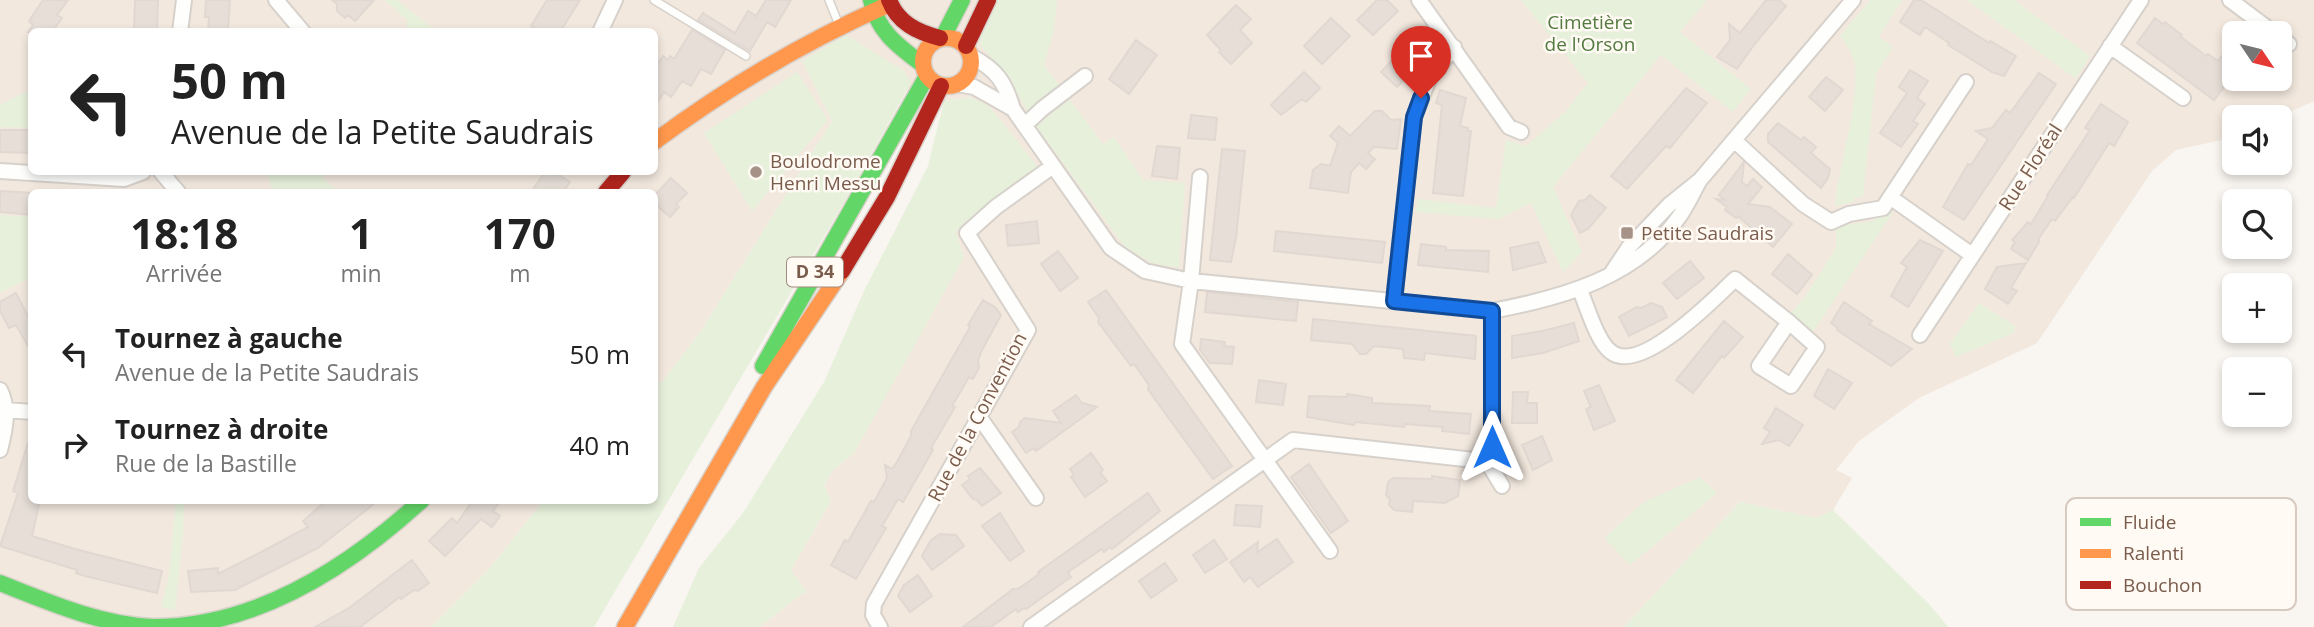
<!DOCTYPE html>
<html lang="fr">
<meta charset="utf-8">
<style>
:root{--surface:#fff;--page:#f6f6f6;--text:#222;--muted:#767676}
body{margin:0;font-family:"Open Sans",sans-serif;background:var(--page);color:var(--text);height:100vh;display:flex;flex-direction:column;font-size:26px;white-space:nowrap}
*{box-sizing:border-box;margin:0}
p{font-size:23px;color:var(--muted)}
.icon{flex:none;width:38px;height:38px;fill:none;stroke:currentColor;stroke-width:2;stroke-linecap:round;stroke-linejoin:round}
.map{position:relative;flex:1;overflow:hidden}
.sheet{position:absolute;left:28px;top:189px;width:630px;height:315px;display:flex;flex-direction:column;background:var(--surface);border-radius:10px;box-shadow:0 4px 10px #0003}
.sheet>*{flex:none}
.guide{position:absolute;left:28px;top:28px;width:630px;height:147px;border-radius:10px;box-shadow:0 4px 10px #0003;background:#fff;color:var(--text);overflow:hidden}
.needle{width:46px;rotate:125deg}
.buttons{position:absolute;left:2222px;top:21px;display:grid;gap:14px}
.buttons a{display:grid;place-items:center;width:70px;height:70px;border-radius:10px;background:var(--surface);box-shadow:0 4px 10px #0003;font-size:35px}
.pin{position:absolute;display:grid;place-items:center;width:60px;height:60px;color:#fff;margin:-72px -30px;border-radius:50% 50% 50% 0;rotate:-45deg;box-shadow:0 0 7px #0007}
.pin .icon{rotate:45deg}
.me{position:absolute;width:77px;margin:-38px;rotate:0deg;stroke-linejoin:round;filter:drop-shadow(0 0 5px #0008)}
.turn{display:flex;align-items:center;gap:24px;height:147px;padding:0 28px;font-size:32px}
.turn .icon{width:91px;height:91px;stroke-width:2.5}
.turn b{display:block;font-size:49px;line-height:60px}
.eta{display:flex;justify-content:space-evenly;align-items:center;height:119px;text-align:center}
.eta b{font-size:42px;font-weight:700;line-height:49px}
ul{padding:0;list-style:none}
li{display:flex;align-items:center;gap:21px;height:91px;padding:0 28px}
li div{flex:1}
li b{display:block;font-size:26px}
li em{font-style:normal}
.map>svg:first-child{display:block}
</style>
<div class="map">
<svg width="2314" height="627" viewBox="0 0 2314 627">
<rect width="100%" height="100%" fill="#f9f5f0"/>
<path fill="#f2e8de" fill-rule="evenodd" d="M0 0H2314V101L2279 117H2235V137L2176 150 2152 171 2037 343 1919 398 1859 441 1836 470 1852 478 1833 510 1816 518 1740 502 1624 627H759L806 591 791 570 831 501 824 485 833 470 854 453 956 232 1037 167 969 97 944 101 803 61 832 121 699 334 661 383 654 380V192H32V500L543 501 490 568 431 627H0ZM32 32H654V172H32ZM2235 33H2280V79H2235Z"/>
<path fill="#e7f0db" d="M385 0H397L436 31H407V20Z
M991 0H1057L1054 30 1044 65 1103 144 1114 137 1143 180 1185 183 1179 268 1152 263 1125 247 1038 129 1004 72 981 46 978 34Z
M1521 0H1707L1680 32 1751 89 1733 112 1661 55 1553 187 1582 252 1563 272 1531 203 1499 219 1416 212 1418 199 1496 208 1506 140 1526 146 1566 111 1588 83Z
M1870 0H1902L1879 37 1893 47 1876 74 1863 196 1854 198V202L1835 206C1839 162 1859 108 1855 65 1853 53 1846 45 1840 36Z
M1967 0H2014L2090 56 2076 79Z
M846 35 904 71 911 83 846 199 594 627H431L490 568 543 501 654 500 655 380 661 383 699 334 832 121 802 61Z
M797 72 828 120 752 211 704 133Z
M31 89V128L0 127V105Z
M970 97 990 107 1038 167 956 232 964 257 854 453 833 470 824 485 831 501 791 570 806 591 759 627H673L699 568 743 513 824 382 865 289 928 166 944 101Z
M267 172H322L324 179 339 192H273Z
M1894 211 1812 333 1789 315 1805 297 1836 248V226L1869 222Z
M0 215 32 217 31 277 0 293Z
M1979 303 2015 326 2014 333 1956 357 1950 344Z
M1700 477 1717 493 1630 565 1604 538 1644 502Z
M176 501H184L183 534 175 610 161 607 169 576Z
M1740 502 1816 518 1833 510 1930 605 1948 627H1624Z"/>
<path fill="#e6ded7" stroke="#e2d8d2" stroke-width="2" d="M43 0H68L57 15 62 18 52 32H28L33 25 29 21Z
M135 0H158L157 32H134Z
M206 0H230L228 32H208L209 17H205Z
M332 0H374L355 21 348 15 345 18 337 11V4Z
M547 0H580L560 32H541L531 26Z
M766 0H791L775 27 767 22 750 51 698 20 703 13 735 33 748 11 756 16Z
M1377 0H1387L1398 11 1373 35 1357 20Z
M1766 0H1779L1786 6 1754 45 1737 69 1717 57 1730 40 1729 24 1740 33Z
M1914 0H1921L1989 43 1990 41 2016 56 2004 76 1992 72 1948 45 1949 43 1925 27 1920 35 1900 22Z
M1236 5 1251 19 1240 30 1252 43 1231 64 1219 52 1221 50 1207 35Z
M1331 18 1350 36 1322 64 1304 46Z
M2155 18 2163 24 2165 22 2182 35 2181 37 2206 56 2208 54 2218 61 2235 39V73L2214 100 2137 43Z
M692 30 725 50 711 74 701 69 691 86 682 81 671 97 664 92 654 108V69L663 56 668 60 670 56 674 59Z
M1136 40 1157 55 1129 94 1109 79Z
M1404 48 1420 64 1397 87 1381 72Z
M1910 70 1928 81 1917 98 1925 104 1913 121 1918 124 1901 147 1880 133 1907 93 1899 87Z
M1304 72 1320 88 1306 102 1302 99 1281 115 1271 105Z
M2039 73 2056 84 1964 220 1943 207 1968 164 1971 165 1988 139 1976 131 1992 128 2006 110 2010 113Z
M1826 77 1843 90 1825 111 1809 97Z
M1686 88 1707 103 1670 148 1666 146 1627 189 1611 176Z
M1440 90 1466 98 1460 126 1468 128V131H1471L1463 196 1433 193 1442 105 1436 103Z
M2101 104 2128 122 2114 146 2109 143 2074 198 2073 197 2055 221 2052 219 2039 238V242L2028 260 2011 249 2015 242 2012 240 2028 222 2031 224 2048 196 2047 195 2090 130 2085 128Z
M1375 111H1382L1391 120 1401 119 1397 149 1374 147 1368 153 1375 159 1366 169 1359 163 1351 172 1348 193 1310 188 1313 170 1321 164 1330 166 1338 143 1330 136 1339 126 1350 136Z
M1191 115 1217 118 1215 140 1188 138Z
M1778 123 1801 140 1804 137 1816 147 1811 153 1830 169 1828 178 1821 188 1768 142V134Z
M0 130H32V153L0 152Z
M1157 146 1180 148 1177 179 1152 176Z
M1222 149 1245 151 1236 238 1231 262 1210 260Z
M1744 162 1742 182 1747 186 1753 179 1762 187 1748 204 1770 207 1792 224 1773 247 1738 216 1736 218 1725 210 1727 207 1716 199 1725 200 1719 195Z
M545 172H554L570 182 563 192H531Z
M671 178 687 193 676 204 679 207 670 217 654 203V196Z
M0 191 32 193V215L0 212Z
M1590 195 1606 208 1588 229 1580 233 1571 215 1579 201 1585 200Z
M1037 221 1039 243 1008 246 1006 225Z
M1276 231 1385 242 1382 263 1274 251Z
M1920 240 1943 251 1908 307 1891 296 1907 267 1901 263Z
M1538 242 1546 262 1513 270 1510 248Z
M1421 244 1446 247V250L1489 251 1488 272 1418 265Z
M1058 251 1078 278 1060 291 1041 264Z
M1788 254 1812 275 1797 294 1772 274Z
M1690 261 1704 278 1677 299 1663 283Z
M2026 263 2011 288 2017 291 2008 304 1985 289 1997 267Z
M1106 290 1232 466 1213 479 1154 398 1148 389 1149 385 1134 364 1131 366 1098 322 1099 318 1088 302Z
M1207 292 1298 302 1296 321 1205 312Z
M16 293 32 324V353L16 325 9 328 0 311V302Z
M983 300 995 307 1001 315 981 352 978 361 979 368 973 379 969 377 952 406 955 407 931 448 933 450 903 502 898 499 882 526 886 528 856 579 831 565 845 540 848 542 871 501 874 502 887 478 885 465 892 469 897 462 911 436V431L970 327 968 325Z
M1844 302 1872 321 1869 324 1912 349 1891 366 1837 330 1838 328 1831 323Z
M1651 303 1662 307 1667 317 1629 336 1619 317 1637 307 1641 308Z
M1313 319 1476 336 1475 359 1425 353 1424 360 1404 358 1403 349 1374 346 1366 354H1360L1352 344 1311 340Z
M1724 321 1743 337 1724 358 1722 356 1693 393 1676 380Z
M1574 323 1579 341 1543 353 1512 358V336L1542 331Z
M1201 339 1225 342 1224 346 1234 347 1232 364 1210 363 1200 350Z
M1828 369 1852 383 1834 409 1814 396Z
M1259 380 1286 384 1283 405 1256 402Z
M1599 385 1615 421 1594 430 1586 409 1591 407 1584 391Z
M1513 392H1528L1527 403H1537V423H1512Z
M1347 394 1372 398V403L1430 406 1429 411 1471 414 1469 434 1442 431 1443 427 1405 424 1404 427 1355 422 1354 425 1307 417 1309 396 1347 397Z
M1076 395 1082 403 1097 407 1036 451 1034 448 1026 453 1012 432 1019 427 1020 422 1025 418 1061 423 1053 411Z
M1776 408 1803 425 1789 446 1779 440 1762 444 1770 432 1764 428Z
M1542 436 1552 460 1533 470 1522 445Z
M28 443 32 444V500H40L32 536 75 549 162 571 157 593 85 576 76 573 77 570 0 546 18 493 13 491Z
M1091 453 1103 470 1100 472 1107 481 1085 497 1071 477 1074 475 1070 469Z
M1309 464 1348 521 1331 533 1291 477Z
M980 468 1001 493 982 506 977 500 973 499 962 485 970 479 968 476Z
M1432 476 1460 480 1458 496 1445 503 1413 501 1412 512 1394 510 1389 505 1390 499 1386 495 1388 482 1393 478 1432 479Z
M1148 493 1160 511 1112 549 1110 547 1104 552 1102 549 1068 572 1071 577 1026 609 1024 608 1018 612 1016 609 991 627H963L1013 589H1018L1039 574 1038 572Z
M327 500H379L318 548 235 590 191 592 188 571 218 568V574L265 550 308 527 303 521Z
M473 500H501L493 511 500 516 492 527 481 519 445 556 429 541 452 518 457 523Z
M1236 505 1262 506 1260 527 1234 525Z
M1000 513 1024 551 1010 561 982 526Z
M940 534 956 535 964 546 932 570 922 556 931 540Z
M1277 539 1293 562 1258 587 1250 577 1244 582 1230 562 1258 542 1257 552Z
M1214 540 1227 559 1205 573 1193 555Z
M412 560 429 583 418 591 414 590 401 599 400 597 360 627H315L349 608Z
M1165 563 1177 580 1151 598 1139 581Z
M918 575 932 596 910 612 898 596 904 585Z"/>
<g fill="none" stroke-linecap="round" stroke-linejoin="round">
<defs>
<path id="lane" d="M654 0 746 56
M829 0 839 25"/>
<path id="street" d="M276 0 303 32
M1419 0 1509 127 1521 132
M2230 0 2274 33
M180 32 184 0
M600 32 615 0
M2280 38 2289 44
M2110 46 2183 98
M971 56C997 70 1005 82 1013 109L1111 248 1145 271 1191 281 1492 311C1561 298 1636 278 1679 217 1687 206 1693 192 1700 180
M957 84 974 87 1013 109
M1025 125 1042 109 1085 76
M1734 140 1803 204 1831 222 1849 214 1883 208 1966 82
M0 171 124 179 143 172
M161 172 178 192
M1200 177 1191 281 1182 344 1330 551
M1890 197 1972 255
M1613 271 1629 247 1669 205 1700 180 1853 0
M1580 290C1587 306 1597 342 1611 352 1641 375 1715 298 1735 279L1789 322
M1394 301 1414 117 1429 79 1454 47
M1789 322 1817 347 1791 386 1759 366Z
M1920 335 2141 0
M0 390C10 410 5 430 0 450
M6 410 32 412
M980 418 1036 498
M1485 458 1502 486
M880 627 873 615 874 604 1028 330 967 233 996 207 1053 166
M1031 627 1293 440 1474 460 1485 458 1492 447V311"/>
<path id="fast" d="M871 0C877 31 898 46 922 64
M943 37 962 0
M763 366 927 76
M0 583C48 602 101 625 153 627 257 627 350 566 422 500"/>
<path id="slow" d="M923 62a24 24 0 1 1 48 0a24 24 0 1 1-48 0Z
M654 142C728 87 805 41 890 4
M625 627 764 387 842 271"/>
<path id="jam" d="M889 0C898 23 917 32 940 38
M966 46 988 0
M606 192 623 172
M842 271 887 197 941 86"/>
</defs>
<use href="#lane" stroke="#d7d1cb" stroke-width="10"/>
<use href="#street" stroke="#d7d1cb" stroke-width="18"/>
<use href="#fast" stroke="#d9d2cb" stroke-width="19"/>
<use href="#slow" stroke="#d9d2cb" stroke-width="19"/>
<use href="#jam" stroke="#d9d2cb" stroke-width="19"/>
<use href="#lane" stroke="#fefefd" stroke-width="7"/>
<use href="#street" stroke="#fefefd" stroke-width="14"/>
<use href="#fast" stroke="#63d668" stroke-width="16"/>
<use href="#slow" stroke="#ff974d" stroke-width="16"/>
<use href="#jam" stroke="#b3261e" stroke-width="16"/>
</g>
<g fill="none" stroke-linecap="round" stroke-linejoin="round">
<defs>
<path id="route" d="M1421 98 1414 117 1394 301 1492 311V447"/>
</defs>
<use href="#route" stroke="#114b97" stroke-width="18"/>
<use href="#route" stroke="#1a73e8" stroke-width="12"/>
</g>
<g fill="#a69286" stroke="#fffaf3" stroke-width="2.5">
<circle cx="756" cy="172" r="7"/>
<rect x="1620" y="226" width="14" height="14" rx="3.5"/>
</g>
<g text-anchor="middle" stroke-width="5" stroke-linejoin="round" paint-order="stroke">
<rect fill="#fffaf3" stroke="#a28b7f" stroke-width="2" x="787" y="257.5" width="56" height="29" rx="5"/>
<g font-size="18" font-weight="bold" fill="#7a5c4d">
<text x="815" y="278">D 34</text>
</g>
<g font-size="19" fill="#537a41" stroke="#fffaf3">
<text x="1590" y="29">Cimetière<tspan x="1590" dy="22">de l'Orson</tspan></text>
</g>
<g font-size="19" fill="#7a5c4d" stroke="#fffaf3" text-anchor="start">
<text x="770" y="168">Boulodrome<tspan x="770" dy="22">Henri Messu</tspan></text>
<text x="1641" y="240">Petite Saudrais</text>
</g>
<g font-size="19" fill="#7a5c4d" stroke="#fffaf3">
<text transform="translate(2030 167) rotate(-57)" y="7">Rue Floréal</text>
<text transform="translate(977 417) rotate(-62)" y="7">Rue de la Convention</text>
</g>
</g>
<rect x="2066" y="498" width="230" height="112" rx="10" fill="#fffaf3" stroke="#d7cbc1" stroke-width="2"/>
<rect x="2080" y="518" width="31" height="8" fill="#63d668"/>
<rect x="2080" y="549" width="31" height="9" fill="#ff974d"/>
<rect x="2080" y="581" width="31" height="8" fill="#b3261e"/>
<g font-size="19" fill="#7a5c4d">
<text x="2123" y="529">Fluide</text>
<text x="2123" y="560">Ralenti</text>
<text x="2123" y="592">Bouchon</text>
</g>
</svg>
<div class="buttons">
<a><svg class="needle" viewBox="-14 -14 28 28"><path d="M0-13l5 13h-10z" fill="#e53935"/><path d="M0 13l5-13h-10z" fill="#767676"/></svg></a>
<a><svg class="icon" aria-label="sound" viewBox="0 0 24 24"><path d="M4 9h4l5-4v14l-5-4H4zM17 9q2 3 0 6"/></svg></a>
<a><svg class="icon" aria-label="search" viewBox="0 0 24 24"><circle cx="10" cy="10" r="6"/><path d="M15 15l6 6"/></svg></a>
<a>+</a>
<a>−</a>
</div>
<div class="pin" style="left:1421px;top:98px;background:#d93025"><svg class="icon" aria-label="arrive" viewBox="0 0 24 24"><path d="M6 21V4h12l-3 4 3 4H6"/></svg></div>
<svg class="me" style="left:1492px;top:447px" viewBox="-20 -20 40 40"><path d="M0-17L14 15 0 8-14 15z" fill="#1a73e8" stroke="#fff" stroke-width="4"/></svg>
<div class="guide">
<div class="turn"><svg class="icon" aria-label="left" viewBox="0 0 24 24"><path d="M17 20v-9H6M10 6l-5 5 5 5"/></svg><div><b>50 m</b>Avenue de la Petite Saudrais</div></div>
</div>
<section class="sheet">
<div class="eta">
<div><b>18:18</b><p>Arrivée</p></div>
<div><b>1</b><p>min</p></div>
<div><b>170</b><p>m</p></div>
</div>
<ul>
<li><svg class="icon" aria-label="left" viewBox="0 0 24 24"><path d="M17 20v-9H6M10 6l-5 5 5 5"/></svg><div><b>Tournez à gauche</b><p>Avenue de la Petite Saudrais</p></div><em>50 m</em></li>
<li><svg class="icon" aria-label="right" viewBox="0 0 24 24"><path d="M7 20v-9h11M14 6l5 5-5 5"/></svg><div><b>Tournez à droite</b><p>Rue de la Bastille</p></div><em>40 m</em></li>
</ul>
</section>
</div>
